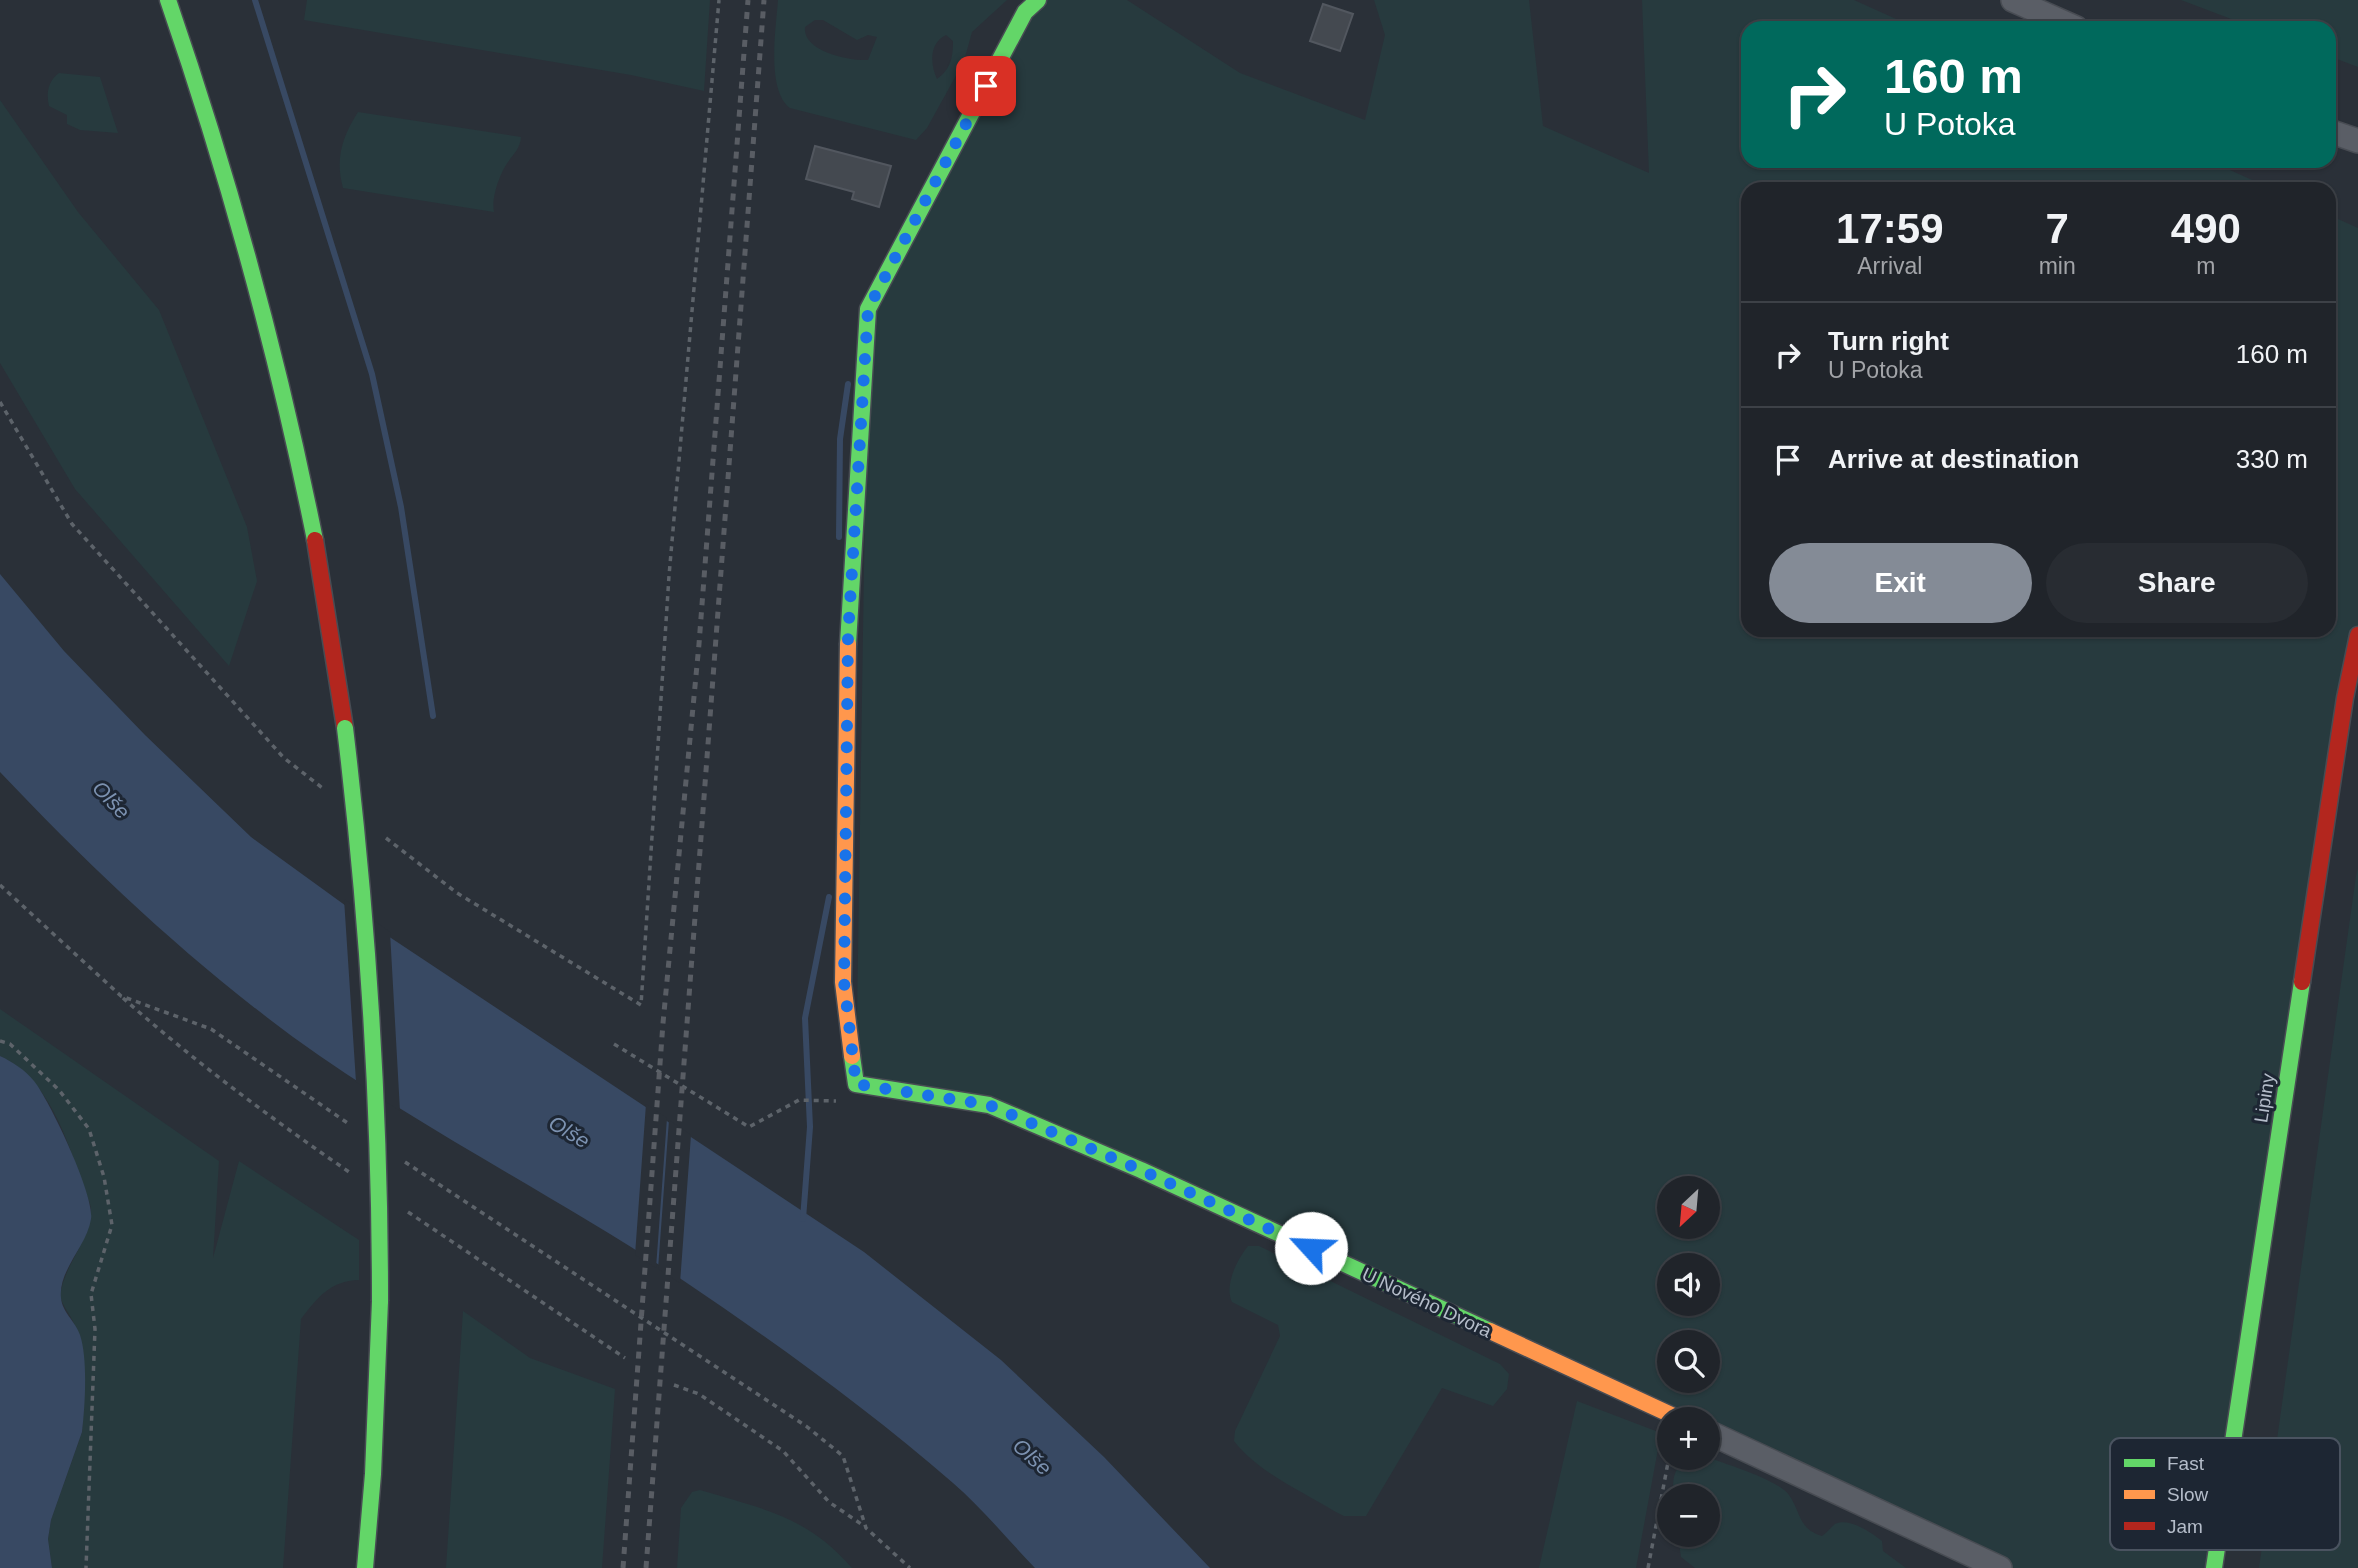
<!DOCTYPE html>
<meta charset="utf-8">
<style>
:root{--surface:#20242a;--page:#282c32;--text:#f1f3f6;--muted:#a2a4a8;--line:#3d4147;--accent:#848b96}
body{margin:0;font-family:Arial,sans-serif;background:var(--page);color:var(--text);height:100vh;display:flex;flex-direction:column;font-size:26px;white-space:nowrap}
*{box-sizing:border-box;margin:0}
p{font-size:23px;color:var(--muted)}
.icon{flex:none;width:38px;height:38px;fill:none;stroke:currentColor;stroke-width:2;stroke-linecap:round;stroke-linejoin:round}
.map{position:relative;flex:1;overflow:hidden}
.side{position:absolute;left:1741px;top:182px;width:595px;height:455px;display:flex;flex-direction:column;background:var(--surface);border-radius:21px;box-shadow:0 2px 5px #0004,0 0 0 2px var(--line)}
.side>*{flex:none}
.guide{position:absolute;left:1741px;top:21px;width:595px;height:147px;border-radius:21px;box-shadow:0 2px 5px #0004,0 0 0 2px var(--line);background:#00695c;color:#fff;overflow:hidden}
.needle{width:46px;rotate:206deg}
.fabs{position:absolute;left:1657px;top:1176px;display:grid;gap:14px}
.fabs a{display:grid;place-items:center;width:63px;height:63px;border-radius:50%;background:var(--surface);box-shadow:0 2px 5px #0004,0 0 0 2px var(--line);font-size:35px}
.pin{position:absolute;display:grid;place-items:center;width:60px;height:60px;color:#fff;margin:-30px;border-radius:14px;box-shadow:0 4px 10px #0006}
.me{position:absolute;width:77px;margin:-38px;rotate:295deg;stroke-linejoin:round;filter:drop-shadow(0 0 5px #0008)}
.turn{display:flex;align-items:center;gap:24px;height:147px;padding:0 28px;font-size:32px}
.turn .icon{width:91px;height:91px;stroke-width:2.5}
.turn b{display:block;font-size:49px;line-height:60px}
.eta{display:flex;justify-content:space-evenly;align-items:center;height:119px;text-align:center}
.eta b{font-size:42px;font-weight:800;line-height:49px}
.primary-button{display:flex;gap:14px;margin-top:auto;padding:14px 28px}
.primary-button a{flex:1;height:80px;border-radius:42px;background:var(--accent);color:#fff;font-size:28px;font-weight:800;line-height:80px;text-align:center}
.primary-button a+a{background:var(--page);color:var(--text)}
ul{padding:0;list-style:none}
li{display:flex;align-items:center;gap:21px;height:105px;padding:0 28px;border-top:2px solid var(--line)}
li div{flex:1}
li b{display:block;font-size:26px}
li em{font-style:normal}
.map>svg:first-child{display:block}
</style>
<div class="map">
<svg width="2358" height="1568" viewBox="0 0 2358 1568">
<rect width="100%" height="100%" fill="#2a3038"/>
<path fill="#273a3e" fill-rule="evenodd" d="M307 0H710L704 91 631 75 304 20Z
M778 0H1007L972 32 964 61 927 128 916 140 790 108C766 90 776 28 778 0ZM815 20H823L857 40 868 35 877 37 868 60C849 61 802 51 805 27ZM946 35 953 41C953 57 951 69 937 79 930 64 929 43 946 35Z
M1038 0H1127L1240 73 1365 120 1385 35 1374 0H1529L1543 126 1649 173 1642 0H1854L1916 28H1748V161H2210L2272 189H1748V630H2329V215L2358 228V635L2214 1568H2000L1708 1432V1419H1680L989 1105 856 1084 868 309ZM1670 1188H1708V1227H1670ZM1670 1265H1708V1304H1670ZM1670 1342H1708V1381H1670Z
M2181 0H2358V67L2329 56V28H2255Z
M59 73 100 77 118 133 80 130 67 124V115L49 106C46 93 48 81 59 73Z
M0 100 78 212 159 310 247 527 257 581 229 666 75 489 0 363Z
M358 112 521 137C520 149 514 153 508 162 500 173 491 198 494 212L343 188C335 159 342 137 358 112Z
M2358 868V1568H2259L2356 876Z
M0 1009 219 1161 213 1258 239 1161 359 1240V1280C330 1281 318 1297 301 1319L283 1568H52L48 1539 51 1520 82 1432C85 1395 86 1360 75 1326 71 1315 63 1307 60 1296 64 1265 89 1243 91 1210 91 1202 85 1192 82 1185 68 1139 47 1077 0 1056Z
M1248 1246H1259L1500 1364 1509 1374 1507 1389 1493 1406 1442 1388 1366 1516H1344L1334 1511C1300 1490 1259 1473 1234 1441L1235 1431 1280 1336 1278 1325 1232 1302C1224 1285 1237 1260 1248 1246Z
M463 1311 530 1358 615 1389 602 1568H446Z
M1577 1401 1661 1433 1636 1568H1539Z
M1708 1457C1727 1465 1777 1479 1789 1495 1801 1512 1798 1529 1822 1536 1827 1533 1831 1527 1835 1524 1849 1517 1872 1533 1882 1541L1883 1551 1906 1568H1695L1681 1557 1678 1535H1708V1496H1674C1672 1480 1673 1471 1685 1459Z
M700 1490C763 1509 807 1516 852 1568H677L681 1508 692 1492Z"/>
<path fill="#384963" d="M0 574 64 651 145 735 251 837 382 932 864 1252 1001 1360 1104 1457 1210 1568H1035C1008 1540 982 1508 953 1483 869 1410 776 1343 684 1281 556 1196 417 1127 293 1037 186 958 91 868 0 772Z
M0 1056C13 1062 25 1070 34 1081 50 1101 95 1196 91 1219 87 1246 58 1270 61 1298 62 1312 76 1322 80 1335 88 1359 85 1406 82 1432L51 1520 48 1539 52 1568H0Z"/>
<path fill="#2a3038" d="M344 899 390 932 400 1111 356 1082Z
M646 1104 667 1118 656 1268 635 1255Z
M669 1120 691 1135 680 1283 658 1269Z"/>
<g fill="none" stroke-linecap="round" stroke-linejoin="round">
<path stroke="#384963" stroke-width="6" d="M255 0 372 374 401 507 433 716
M839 537 840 439 848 384
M803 1219 810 1127 805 1018 829 897"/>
</g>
<path fill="#444950" stroke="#52575f" stroke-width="2" d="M1323 4 1353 14 1340 51 1310 41Z
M815 146 891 166 879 207 852 199 854 192 806 179Z"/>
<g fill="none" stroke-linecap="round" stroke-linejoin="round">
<defs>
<path id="street" d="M2013 0 2076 28
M2329 131 2358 141
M1708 1432 2000 1568"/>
<path id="fast" d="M168 0C229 177 278 356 315 540
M848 644 868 309 1025 12 1038 0
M852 1056 856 1084 989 1105 1141 1170 1490 1331
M365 1568 373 1474 380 1301
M2214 1568 2302 982"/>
<path id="slow" d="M848 644 843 982 852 1056
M1490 1331 1680 1419"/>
<path id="jam" d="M315 540 345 728
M2302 982 2345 698 2358 635"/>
</defs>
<use href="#street" stroke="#484c53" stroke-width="26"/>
<use href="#fast" stroke="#484c53" stroke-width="19"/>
<use href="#slow" stroke="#484c53" stroke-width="19"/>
<use href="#jam" stroke="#484c53" stroke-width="19"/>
<path stroke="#5d636a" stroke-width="3.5" stroke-dasharray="5 5" stroke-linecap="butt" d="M0 402 72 524 284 758 325 790
M386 838 457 893 641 1005 669 576 719 0
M0 885 121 996 211 1029 349 1124
M123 998C195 1062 272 1119 352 1174
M0 1041 10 1044 59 1090 89 1129 104 1177 112 1225 91 1294 95 1329 86 1568
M614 1044 749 1127 799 1100 836 1101
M405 1162 806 1426 843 1456 866 1528 910 1568
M408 1212 625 1358
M674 1385 699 1394 783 1451 829 1502 864 1526
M1648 1568 1670 1452"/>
<use href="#street" stroke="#5a5e66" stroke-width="23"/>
<use href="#fast" stroke="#63d668" stroke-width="16"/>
<use href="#slow" stroke="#ff974d" stroke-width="16"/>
<use href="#jam" stroke="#b3261e" stroke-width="16"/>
<path stroke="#595d64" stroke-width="5" stroke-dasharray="7 7" stroke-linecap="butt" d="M623 1568 663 1023 699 644 748 0
M646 1568 764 0"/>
<defs>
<path id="fast-bridge" d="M345 728C368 919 380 1109 380 1301"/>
</defs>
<use href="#fast-bridge" stroke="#484c55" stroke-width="19" stroke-linecap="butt"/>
<use href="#fast-bridge" stroke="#63d668" stroke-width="16"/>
</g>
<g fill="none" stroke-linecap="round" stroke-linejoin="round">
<path stroke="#1a73e8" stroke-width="12" stroke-dasharray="0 21.6" d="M986 86 868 309 848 636 844 982 856 1084 989 1105 1141 1170 1311 1248"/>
</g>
<g text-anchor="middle" stroke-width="6" stroke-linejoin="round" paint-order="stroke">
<g font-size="19" fill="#b4bcc9" stroke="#1d2633">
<text transform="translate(2264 1098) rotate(-81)" y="7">Lipiny</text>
<text transform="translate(1427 1302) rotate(25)" y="7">U Nového Dvora</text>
</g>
<g font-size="21" font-style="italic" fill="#7c92b1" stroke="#1d2633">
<text transform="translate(111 800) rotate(46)" y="7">Olše</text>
<text transform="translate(569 1132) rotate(31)" y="7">Olše</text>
<text transform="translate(1032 1457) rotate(42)" y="7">Olše</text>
</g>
</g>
<rect x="2110" y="1438" width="230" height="112" rx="10" fill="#1d2633" stroke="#4a5360" stroke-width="2"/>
<rect x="2124" y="1459" width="31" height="8" fill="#63d668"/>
<rect x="2124" y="1490" width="31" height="9" fill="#ff974d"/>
<rect x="2124" y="1522" width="31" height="8" fill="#b3261e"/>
<g font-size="19" fill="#b4bcc9">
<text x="2167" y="1470">Fast</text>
<text x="2167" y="1501">Slow</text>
<text x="2167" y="1533">Jam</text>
</g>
</svg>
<div class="fabs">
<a><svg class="needle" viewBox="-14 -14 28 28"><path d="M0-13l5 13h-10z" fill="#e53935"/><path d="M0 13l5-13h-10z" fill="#a2a4a8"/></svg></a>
<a><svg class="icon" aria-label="sound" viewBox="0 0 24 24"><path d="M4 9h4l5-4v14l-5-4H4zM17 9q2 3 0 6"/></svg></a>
<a><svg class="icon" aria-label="search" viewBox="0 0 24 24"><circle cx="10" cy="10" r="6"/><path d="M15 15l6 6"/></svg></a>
<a>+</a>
<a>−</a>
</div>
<div class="pin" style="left:986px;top:86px;background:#d93025"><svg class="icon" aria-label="arrive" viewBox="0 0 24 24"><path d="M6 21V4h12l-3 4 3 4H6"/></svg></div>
<svg class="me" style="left:1311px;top:1248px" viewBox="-20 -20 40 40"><circle r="19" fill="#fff"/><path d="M0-13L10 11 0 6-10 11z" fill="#1a73e8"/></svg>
<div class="guide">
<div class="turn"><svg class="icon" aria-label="right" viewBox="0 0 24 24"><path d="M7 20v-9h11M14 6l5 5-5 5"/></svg><div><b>160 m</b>U Potoka</div></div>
</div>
<section class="side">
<div class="eta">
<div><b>17:59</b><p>Arrival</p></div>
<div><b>7</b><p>min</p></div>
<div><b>490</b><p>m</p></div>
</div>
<ul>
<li><svg class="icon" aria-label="right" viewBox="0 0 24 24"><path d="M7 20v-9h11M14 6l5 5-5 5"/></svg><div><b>Turn right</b><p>U Potoka</p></div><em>160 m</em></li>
<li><svg class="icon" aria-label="arrive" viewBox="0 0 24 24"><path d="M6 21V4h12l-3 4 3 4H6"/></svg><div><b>Arrive at destination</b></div><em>330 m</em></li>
</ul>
<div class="primary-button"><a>Exit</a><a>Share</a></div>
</section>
</div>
